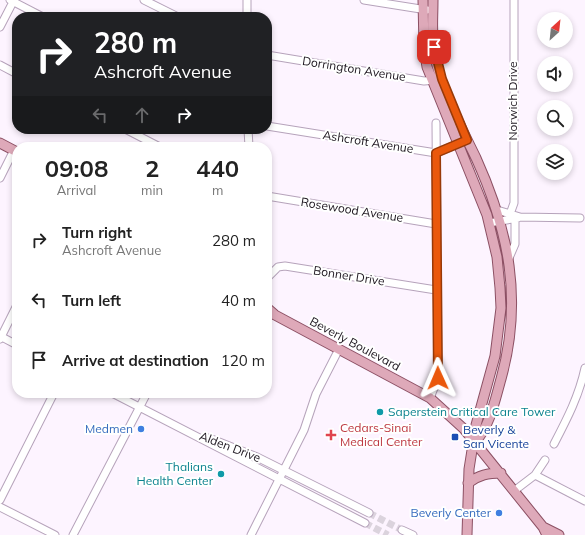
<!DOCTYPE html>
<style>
:root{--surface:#fff;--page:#f6f6f6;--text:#222;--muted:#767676}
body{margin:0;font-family:Mulish,sans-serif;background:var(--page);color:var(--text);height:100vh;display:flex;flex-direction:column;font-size:15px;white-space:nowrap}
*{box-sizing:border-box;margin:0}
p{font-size:13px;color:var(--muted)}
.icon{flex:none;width:22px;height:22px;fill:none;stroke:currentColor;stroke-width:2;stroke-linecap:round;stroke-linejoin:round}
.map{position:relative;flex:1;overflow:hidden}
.drawer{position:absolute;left:12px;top:142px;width:260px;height:256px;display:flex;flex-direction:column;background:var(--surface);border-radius:16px;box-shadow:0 2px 6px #0003}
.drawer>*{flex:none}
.hud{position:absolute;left:12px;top:12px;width:260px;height:122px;border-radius:16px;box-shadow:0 2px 6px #0003;background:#202124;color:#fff;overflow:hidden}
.needle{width:26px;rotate:27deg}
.controls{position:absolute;left:537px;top:12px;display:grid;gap:8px}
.controls a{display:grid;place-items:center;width:36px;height:36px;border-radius:50%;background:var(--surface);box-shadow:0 2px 6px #0003;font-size:20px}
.pin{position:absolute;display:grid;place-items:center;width:34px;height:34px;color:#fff;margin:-17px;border-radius:8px;box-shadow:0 2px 6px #0006}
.me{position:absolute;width:44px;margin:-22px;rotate:359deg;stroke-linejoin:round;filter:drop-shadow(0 0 3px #0008)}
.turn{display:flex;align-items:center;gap:14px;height:84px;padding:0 16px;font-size:18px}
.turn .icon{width:52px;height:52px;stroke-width:2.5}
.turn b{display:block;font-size:28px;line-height:34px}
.lanes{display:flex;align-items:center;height:38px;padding:0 16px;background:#0003;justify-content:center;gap:20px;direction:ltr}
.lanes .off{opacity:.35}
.eta{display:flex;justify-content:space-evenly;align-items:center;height:68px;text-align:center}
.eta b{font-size:24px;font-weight:700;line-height:28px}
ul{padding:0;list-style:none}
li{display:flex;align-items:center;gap:12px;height:60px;padding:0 16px}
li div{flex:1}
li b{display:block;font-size:15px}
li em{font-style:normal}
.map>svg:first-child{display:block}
</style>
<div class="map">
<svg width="585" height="535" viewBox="0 0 585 535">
<rect width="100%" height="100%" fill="#fdf4ff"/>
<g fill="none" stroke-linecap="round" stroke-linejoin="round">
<path stroke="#dbd3dd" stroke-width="7" stroke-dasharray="7 3.5" stroke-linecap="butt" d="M369 513 402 530
M365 523 388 535"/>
<defs>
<path id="minor" d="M10 0 43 17
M144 0 178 17
M364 0 427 10
M247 17V0
M0 27 14 0
M267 55 424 81 436 80
M0 65 17 74
M267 126 436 153 467 140
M125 129 160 147
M248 129 249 147
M0 178 14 150
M267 196 436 224
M497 210 520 217 580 218
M510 214 514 203V0
M489 223 518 218
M509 258 515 244V219
M267 278 278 267 285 266 436 290
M0 336 17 345
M0 339 17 305
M112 393 365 523
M430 398 438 378 436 123
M209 438 257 457 369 513
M554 444C567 419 579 396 585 368
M535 475 545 460
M514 491 535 475 585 501
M0 500 54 393
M0 507 55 535
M402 530 413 535
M73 535 147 393
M251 535 304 430 316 394 339 349"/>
<path id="major" d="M423 0 424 48 427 67 487 215 497 257 500 288 501 308 495 356 476 425 469 469 467 535
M433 0C433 19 431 39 435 57 442 91 461 127 476 158 509 231 523 300 501 379 495 400 490 426 475 442
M0 143 17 152
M267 308 275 315 430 398 464 429 543 527 547 535
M468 483C479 475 488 473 501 473
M543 527 559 535"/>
</defs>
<use href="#minor" stroke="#b6a3bb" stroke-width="9"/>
<use href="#major" stroke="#8c5064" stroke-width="11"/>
<use href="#minor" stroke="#fff" stroke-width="7"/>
<use href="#major" stroke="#dea9b9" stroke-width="9"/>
</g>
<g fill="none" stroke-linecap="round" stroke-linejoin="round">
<defs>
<path id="route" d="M434 47 442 79 467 140 436 153 438 378"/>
</defs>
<use href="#route" stroke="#983908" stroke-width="10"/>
<use href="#route" stroke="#ea580c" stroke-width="7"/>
</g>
<g fill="#0f9aa8" stroke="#fff" stroke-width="1.5">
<circle cx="380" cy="412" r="4"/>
<circle cx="221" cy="474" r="4"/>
</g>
<g fill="#3f7fe0" stroke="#fff" stroke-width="1.5">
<circle cx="141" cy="429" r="4"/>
<circle cx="499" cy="513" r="4"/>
</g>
<path fill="#e0444e" stroke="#fff" stroke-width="1.5" d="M329 429h4v4h4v4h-4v4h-4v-4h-4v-4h4z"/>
<rect fill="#1a4fb4" stroke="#fff" stroke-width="1.5" x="451" y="433" width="8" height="8" rx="2"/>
<g text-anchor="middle" stroke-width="4" stroke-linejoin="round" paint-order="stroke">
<g font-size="12" fill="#1c151e" stroke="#fff">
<text transform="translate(354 69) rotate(9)" y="4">Dorrington Avenue</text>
<text transform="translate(513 101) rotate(-90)" y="4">Norwich Drive</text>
<text transform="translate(368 142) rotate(9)" y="4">Ashcroft Avenue</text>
<text transform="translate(352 210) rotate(9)" y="4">Rosewood Avenue</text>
<text transform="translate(349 276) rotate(9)" y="4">Bonner Drive</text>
<text transform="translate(355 344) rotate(28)" y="4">Beverly Boulevard</text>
<text transform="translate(230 447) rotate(21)" y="4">Alden Drive</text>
</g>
<g font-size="12" fill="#0d838f" stroke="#fff" text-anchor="start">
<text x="388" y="416">Saperstein Critical Care Tower</text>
<text x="213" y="471" text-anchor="end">Thalians<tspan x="213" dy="14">Health Center</tspan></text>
</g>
<g font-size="12" fill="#be3a42" stroke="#fff" text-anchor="start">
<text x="340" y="432">Cedars-Sinai<tspan x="340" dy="14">Medical Center</tspan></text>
</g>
<g font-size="12" fill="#366cbe" stroke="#fff" text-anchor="end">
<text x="133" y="433">Medmen</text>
<text x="491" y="517">Beverly Center</text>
</g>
<g font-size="12" fill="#164399" stroke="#fff" text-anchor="start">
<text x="463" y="434">Beverly &amp;<tspan x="463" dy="14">San Vicente</tspan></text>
</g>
</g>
</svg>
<div class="controls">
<a><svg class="needle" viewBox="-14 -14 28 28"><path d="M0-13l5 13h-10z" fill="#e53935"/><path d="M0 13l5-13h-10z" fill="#767676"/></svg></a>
<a><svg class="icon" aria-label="sound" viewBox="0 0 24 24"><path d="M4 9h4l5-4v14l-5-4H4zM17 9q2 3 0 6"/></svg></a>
<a><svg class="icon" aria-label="search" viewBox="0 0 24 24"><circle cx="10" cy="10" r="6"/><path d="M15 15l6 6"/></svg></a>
<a><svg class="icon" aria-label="layers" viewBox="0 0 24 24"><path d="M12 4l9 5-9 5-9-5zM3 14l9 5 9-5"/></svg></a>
</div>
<div class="pin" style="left:434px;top:47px;background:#d93025"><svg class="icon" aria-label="arrive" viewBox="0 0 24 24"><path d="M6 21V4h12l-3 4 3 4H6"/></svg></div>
<svg class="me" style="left:438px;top:378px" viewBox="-20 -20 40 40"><path d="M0-17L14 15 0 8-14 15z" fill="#ea580c" stroke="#fff" stroke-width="4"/></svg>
<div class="hud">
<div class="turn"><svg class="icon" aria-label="right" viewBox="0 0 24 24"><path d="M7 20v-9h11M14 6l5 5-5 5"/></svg><div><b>280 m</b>Ashcroft Avenue</div></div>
<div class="lanes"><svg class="icon off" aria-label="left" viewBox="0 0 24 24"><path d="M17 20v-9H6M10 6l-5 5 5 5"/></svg><svg class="icon off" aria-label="ahead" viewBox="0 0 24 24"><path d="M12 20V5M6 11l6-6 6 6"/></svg><svg class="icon" aria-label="right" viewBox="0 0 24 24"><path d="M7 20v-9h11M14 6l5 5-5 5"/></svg></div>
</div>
<section class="drawer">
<div class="eta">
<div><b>09:08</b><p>Arrival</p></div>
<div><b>2</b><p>min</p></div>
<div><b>440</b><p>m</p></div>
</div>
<ul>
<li><svg class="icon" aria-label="right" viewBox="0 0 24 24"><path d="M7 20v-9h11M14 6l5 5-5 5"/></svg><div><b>Turn right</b><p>Ashcroft Avenue</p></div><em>280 m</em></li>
<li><svg class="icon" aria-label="left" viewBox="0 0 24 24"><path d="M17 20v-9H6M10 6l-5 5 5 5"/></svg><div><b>Turn left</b></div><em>40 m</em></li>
<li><svg class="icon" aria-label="arrive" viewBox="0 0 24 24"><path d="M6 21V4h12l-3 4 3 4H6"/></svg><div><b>Arrive at destination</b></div><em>120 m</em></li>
</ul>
</section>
</div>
